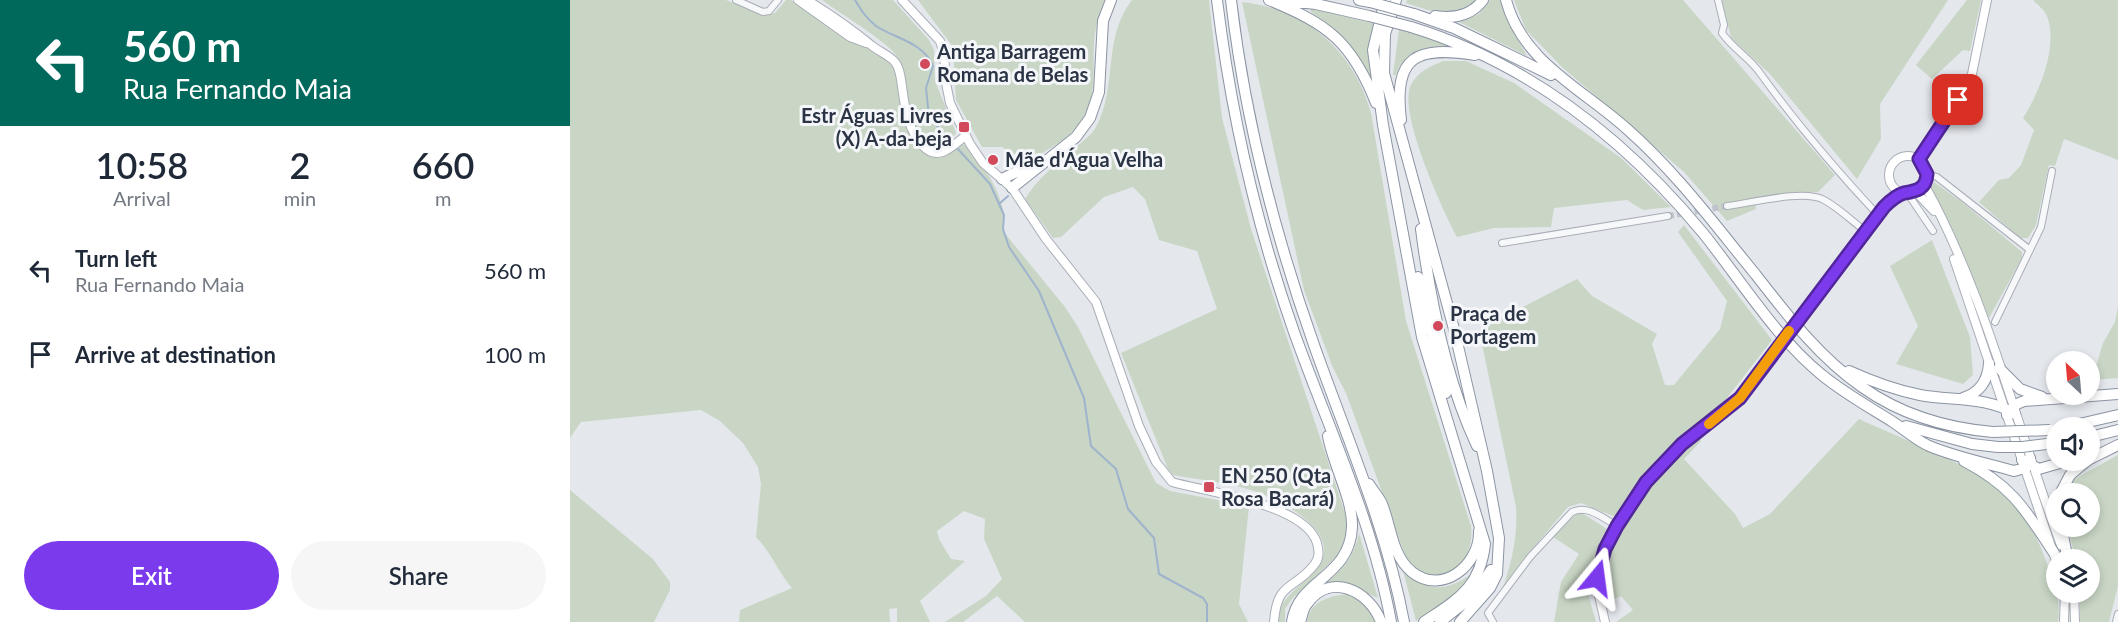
<!DOCTYPE html>
<meta charset="utf-8">
<style>
:root{--surface:#fff;--page:#f6f6f7;--text:#1f2937;--muted:#747a83;--accent:#7c3aed}
body{margin:0;font-family:Lato,sans-serif;background:var(--page);color:var(--text);height:100vh;display:flex;flex-direction:column;font-size:22px;white-space:nowrap}
*{box-sizing:border-box;margin:0}
p{font-size:20px;color:var(--muted)}
.icon{flex:none;width:33px;height:33px;fill:none;stroke:currentColor;stroke-width:2;stroke-linecap:round;stroke-linejoin:round}
.map{position:relative;flex:1;overflow:hidden}
.sheet{display:flex;flex-direction:column;background:var(--surface);width:570px}
.sheet>*{flex:none}
.banner{background:#00695c;color:#fff;overflow:hidden}
.needle{width:39px;rotate:334deg}
.fabs{position:absolute;left:1476px;top:351px;display:grid;gap:12px}
.fabs a{display:grid;place-items:center;width:54px;height:54px;border-radius:50%;background:var(--surface);box-shadow:0 3px 9px #0003;font-size:30px}
.pin{position:absolute;display:grid;place-items:center;width:51px;height:51px;color:#fff;margin:-26px;border-radius:12px;box-shadow:0 3px 9px #0006}
.me{position:absolute;width:66px;margin:-33px;rotate:16deg;stroke-linejoin:round;filter:drop-shadow(0 0 4px #0008)}
.turn{display:flex;align-items:center;gap:21px;height:126px;padding:0 24px;font-size:27px}
.turn .icon{width:78px;height:78px;stroke-width:2.5}
.turn b{display:block;font-size:42px;line-height:51px}
.eta{display:flex;justify-content:space-evenly;align-items:center;height:102px;text-align:center}
.eta b{font-size:36px;font-weight:600;line-height:42px}
.action{display:flex;gap:12px;margin-top:auto;padding:12px 24px}
.action a{flex:1;height:69px;border-radius:36px;background:var(--accent);color:#fff;font-size:24px;font-weight:600;line-height:69px;text-align:center}
.action a+a{background:var(--page);color:var(--text)}
ul{padding:0;list-style:none}
li{display:flex;align-items:center;gap:18px;height:84px;padding:0 24px}
li div{flex:1}
li b{display:block;font-size:22px}
li em{font-style:normal}
main{display:flex;flex:1;min-height:0}
.map>svg:first-child{display:block}
</style>
<main>
<section class="sheet">
<div class="banner">
<div class="turn"><svg class="icon" aria-label="left" viewBox="0 0 24 24"><path d="M17 20v-9H6M10 6l-5 5 5 5"/></svg><div><b>560 m</b>Rua Fernando Maia</div></div>
</div>
<div class="eta">
<div><b>10:58</b><p>Arrival</p></div>
<div><b>2</b><p>min</p></div>
<div><b>660</b><p>m</p></div>
</div>
<ul>
<li><svg class="icon" aria-label="left" viewBox="0 0 24 24"><path d="M17 20v-9H6M10 6l-5 5 5 5"/></svg><div><b>Turn left</b><p>Rua Fernando Maia</p></div><em>560 m</em></li>
<li><svg class="icon" aria-label="arrive" viewBox="0 0 24 24"><path d="M6 21V4h12l-3 4 3 4H6"/></svg><div><b>Arrive at destination</b></div><em>100 m</em></li>
</ul>
<div class="action"><a>Exit</a><a>Share</a></div>
</section>
<div class="map">
<svg width="1548" height="622" viewBox="0 0 1548 622">
<rect width="100%" height="100%" fill="#e4e7ec"/>
<path fill="#c9d6c5" d="M0 0H156L193 15 205 13 216 0H221L319 61 325 67 333 120 354 152 360 157 370 158 389 144H393C411 157 443 209 432 230L495 307 508 327 586 483 600 491 679 506 669 604 678 622H455L427 596 393 622H375L416 596 432 579 414 539 415 519 394 511 367 531 369 539 381 559 395 561 350 601 360 622H327V608L319 609 320 622H169L170 610 222 588C208 572 201 552 186 537L191 484 188 467 173 443 150 421 131 410 11 422 0 438Z
M252 0H323L359 40 364 50 365 81 386 133 377 146H361C325 121 346 81 326 55 316 41 268 12 252 0Z
M348 0H535C505 61 554 108 474 152 463 159 451 168 437 169V153L433 147H412L386 100 383 47Z
M562 0H639L652 118 681 229 778 522 775 543 769 554 721 600 715 609V622H708C708 593 737 586 750 564 771 529 706 498 681 490 656 482 629 480 603 475L598 469 551 353 647 309 627 251 589 240 575 199 563 187 534 197 491 237 483 238 455 199C467 179 485 165 503 150 510 143 521 136 526 127 548 87 532 38 562 0Z
M837 0H907C886 22 861 11 836 3Z
M920 0H932L941 27 957 56 889 22 909 14Z
M944 0H1113L1265 175 1248 192 1184 197 1186 209 1157 221 1114 172 993 68 956 30Z
M1152 0H1378L1310 104 1311 139 1287 179 1200 74 1161 38Z
M1397 0H1411L1400 51 1393 50 1362 79 1346 65Z
M1463 0H1548V160L1494 139 1485 166 1479 165 1466 225 1458 238H1450L1409 202 1429 180 1439 178 1451 165 1464 130 1453 118C1469 93 1490 44 1476 14 1473 9 1467 4 1463 0Z
M672 2C736 9 784 51 801 113L836 321 901 526C904 553 887 587 854 573 848 571 841 563 836 558L776 393 763 368 734 290Z
M740 8 805 24 802 75 800 76C783 49 768 30 741 12Z
M829 29 884 47C861 45 834 48 826 75H823Z
M873 61H896L944 83 1051 158 1101 207 1073 210 1057 200 984 208 981 227 924 228 887 237C873 211 827 111 841 85 847 72 861 66 873 61Z
M1364 182 1393 203 1452 252V258L1419 318 1361 187Z
M1114 225 1202 340 1150 407 1115 434 1078 471 1046 517 1011 503 998 507 958 554 931 594C941 564 948 539 946 507L909 330 1007 279 1022 296 1087 334 1082 344 1095 385H1104L1150 329 1157 301 1108 232Z
M1362 240 1400 337 1403 375 1393 384 1326 364 1348 326 1320 266Z
M1548 307V378L1522 380 1533 343 1545 322Z
M1289 419C1329 438 1407 466 1436 495 1455 513 1467 536 1476 561 1484 583 1491 599 1488 622H1046L1063 610 1051 596 1036 603C1035 594 1032 584 1032 575 1033 530 1095 462 1130 437L1131 441 1114 459 1165 514 1173 528 1200 514Z
M1548 455V586L1539 622H1510V593L1520 592V560L1505 559 1498 527 1520 526V494H1496L1501 481Z
M0 490 83 559 100 582V590L84 622H0Z
M1007 513H1012L1040 531 1020 575 1019 597 1026 622H984L991 582 1009 554 983 537Z
M789 533 808 598 775 583 757 585 756 583C775 568 784 556 789 533Z
M833 570C854 592 876 592 900 575L903 577 890 591 846 621Z
M778 594 796 603 808 622H737C740 601 759 596 778 594Z"/>
<g fill="none" stroke-linecap="round" stroke-linejoin="round">
<path stroke="#9fb4cc" stroke-width="2" d="M285 0C291 10 296 18 306 26 326 39 353 42 363 66L356 88 359 117 382 142
M387 148 420 184 434 215 433 229 439 247 469 291 514 398 521 446 546 469 558 509 584 538 589 574 633 598 637 604V622
M429 204 438 196"/>
<path stroke="#bfc3cb" stroke-width="6" stroke-dasharray="6 3" stroke-linecap="butt" d="M1098 216 1157 206"/>
<defs>
<path id="street" d="M166 0 193 12 199 11 208 0
M1148 0 1154 25 1152 33C1163 49 1180 58 1190 73 1226 123 1266 170 1308 215
M1357 174 1367 177 1460 250
M1338 194 1363 231
M1157 206C1181 203 1234 189 1254 200 1269 208 1282 221 1295 231
M932 243 1098 216
M1425 322 1471 227 1482 171
M923 622 918 613 960 557 1002 512C1017 504 1033 518 1047 526
M1546 622 1548 614"/>
<path id="secondary" d="M228 0 280 37 296 43
M237 0C260 14 280 28 301 45 308 51 317 54 324 61 337 74 327 118 353 146 368 162 382 147 395 136
M332 0 370 41 374 54 376 83 380 103 400 144 413 163 442 188 476 239 526 302 569 426 586 462 602 482C637 492 735 504 747 543 749 551 750 558 744 565 725 590 707 580 704 622
M1319 175a19 19 0 1 1 38 0a19 19 0 1 1-38 0Z
M1349 159 1392 93 1402 74 1417 0
M1354 184C1416 295 1446 426 1491 545
M1346 192 1364 211
M1384 259 1486 561
M1237 308 1314 207 1334 193
M1504 592 1505 622
M1035 622 1028 591 1030 566 1035 549 1062 500 1089 465 1170 398 1207 346
M1494 622 1495 592"/>
<path id="highway" d="M647 0C661 114 686 224 724 332 758 427 803 522 821 622
M661 0C675 119 704 232 744 345 776 436 816 526 834 622
M699 0C758 24 782 42 806 103
M708 0 746 4 799 16
M789 0 800 2
M815 0 803 50 813 125 852 337 915 544C910 588 888 599 854 622
M826 0 815 34 814 73 884 329 917 471 929 538 927 574 920 588 890 622
M936 0C952 62 1013 89 1057 129 1106 172 1145 225 1186 275 1218 316 1248 356 1292 387 1330 414 1377 428 1423 432
M844 14 884 28 981 75
M865 16C884 19 901 16 913 0
M841 27C958 63 1055 139 1133 233 1170 279 1206 338 1252 375 1274 393 1299 407 1323 422 1335 430 1345 439 1357 445 1384 457 1416 463 1444 471L1455 468 1460 458
M831 120C823 55 847 46 905 55
M432 179 467 162
M442 188 506 137 520 118 529 92 533 21 541 0
M851 229C860 299 877 382 907 446
M848 277 876 393
M1429 368 1450 389 1472 397
M1279 371C1301 381 1325 390 1350 395 1381 401 1417 396 1445 414
M1393 398C1409 393 1418 381 1419 363
M1437 415 1447 404 1454 401 1548 394
M1336 426 1402 444 1428 447
M1492 428 1548 415
M1520 437 1548 430
M1520 459 1548 445
M1452 460 1469 469 1500 460
M1394 461C1442 486 1455 509 1484 553
M799 484C803 491 809 497 812 504 821 526 822 556 842 572 872 596 910 565 909 531
M1490 494 1500 475 1518 460
M1491 526 1498 560
M722 622C728 579 780 578 782 527 783 499 763 465 758 436
M730 622C732 617 733 608 737 604 760 571 800 591 811 622
M870 622 904 595 921 570"/>
</defs>
<use href="#street" stroke="#a9aeb7" stroke-width="8"/>
<use href="#secondary" stroke="#a9aeb7" stroke-width="10"/>
<use href="#highway" stroke="#8b94a3" stroke-width="12"/>
<use href="#street" stroke="#f7f8fa" stroke-width="6"/>
<use href="#secondary" stroke="#fff" stroke-width="8"/>
<use href="#highway" stroke="#fff" stroke-width="10"/>
<defs>
<path id="secondary-bridge" d="M1207 346 1237 308"/>
<path id="highway-bridge" d="M800 2 844 14
M799 16 841 27
M1423 432 1480 430
M1428 447H1452L1485 443"/>
</defs>
<use href="#secondary-bridge" stroke="#a9aeb7" stroke-width="10" stroke-linecap="butt"/>
<use href="#highway-bridge" stroke="#8b94a3" stroke-width="12" stroke-linecap="butt"/>
<use href="#secondary-bridge" stroke="#fff" stroke-width="8"/>
<use href="#highway-bridge" stroke="#fff" stroke-width="10"/>
</g>
<g fill="none" stroke-linecap="round" stroke-linejoin="round">
<defs>
<path id="route" d="M1027 578 1035 549 1047 526 1076 482 1112 444 1170 398 1314 207C1319 202 1327 195 1334 193 1347 191 1356 189 1357 174L1349 159 1388 100"/>
</defs>
<use href="#route" stroke="#51269a" stroke-width="15"/>
<use href="#route" stroke="#7c3aed" stroke-width="10"/>
<path stroke="#f59e0b" stroke-width="10" d="M1139 424 1170 398 1219 331"/>
</g>
<g fill="#d1495b" stroke="#f4f6f9" stroke-width="2">
<circle cx="355" cy="64" r="6"/>
<rect x="388" y="121" width="12" height="12" rx="3"/>
<circle cx="423" cy="160" r="6"/>
<circle cx="868" cy="326" r="6"/>
<rect x="633" y="481" width="12" height="12" rx="3"/>
</g>
<g text-anchor="middle" stroke-width="6" stroke-linejoin="round" paint-order="stroke">
<g font-size="20" font-weight="bold" fill="#2b3445" stroke="#f4f6f9" text-anchor="start">
<text x="367" y="59">Antiga Barragem<tspan x="367" dy="23">Romana de Belas</tspan></text>
<text x="382" y="123" text-anchor="end">Estr Águas Livres<tspan x="382" dy="23">(X) A-da-beja</tspan></text>
<text x="435" y="167">Mãe d'Água Velha</text>
<text x="880" y="321">Praça de<tspan x="880" dy="23">Portagem</tspan></text>
<text x="651" y="483">EN 250 (Qta<tspan x="651" dy="23">Rosa Bacará)</tspan></text>
</g>
</g>
</svg>
<div class="fabs">
<a><svg class="needle" viewBox="-14 -14 28 28"><path d="M0-13l5 13h-10z" fill="#e53935"/><path d="M0 13l5-13h-10z" fill="#747a83"/></svg></a>
<a><svg class="icon" aria-label="sound" viewBox="0 0 24 24"><path d="M4 9h4l5-4v14l-5-4H4zM17 9q2 3 0 6"/></svg></a>
<a><svg class="icon" aria-label="search" viewBox="0 0 24 24"><circle cx="10" cy="10" r="6"/><path d="M15 15l6 6"/></svg></a>
<a><svg class="icon" aria-label="layers" viewBox="0 0 24 24"><path d="M12 4l9 5-9 5-9-5zM3 14l9 5 9-5"/></svg></a>
</div>
<div class="pin" style="left:1388px;top:100px;background:#d93025"><svg class="icon" aria-label="arrive" viewBox="0 0 24 24"><path d="M6 21V4h12l-3 4 3 4H6"/></svg></div>
<svg class="me" style="left:1027px;top:578px" viewBox="-20 -20 40 40"><path d="M0-17L14 15 0 8-14 15z" fill="#7c3aed" stroke="#fff" stroke-width="4"/></svg>
</div>
</main>
